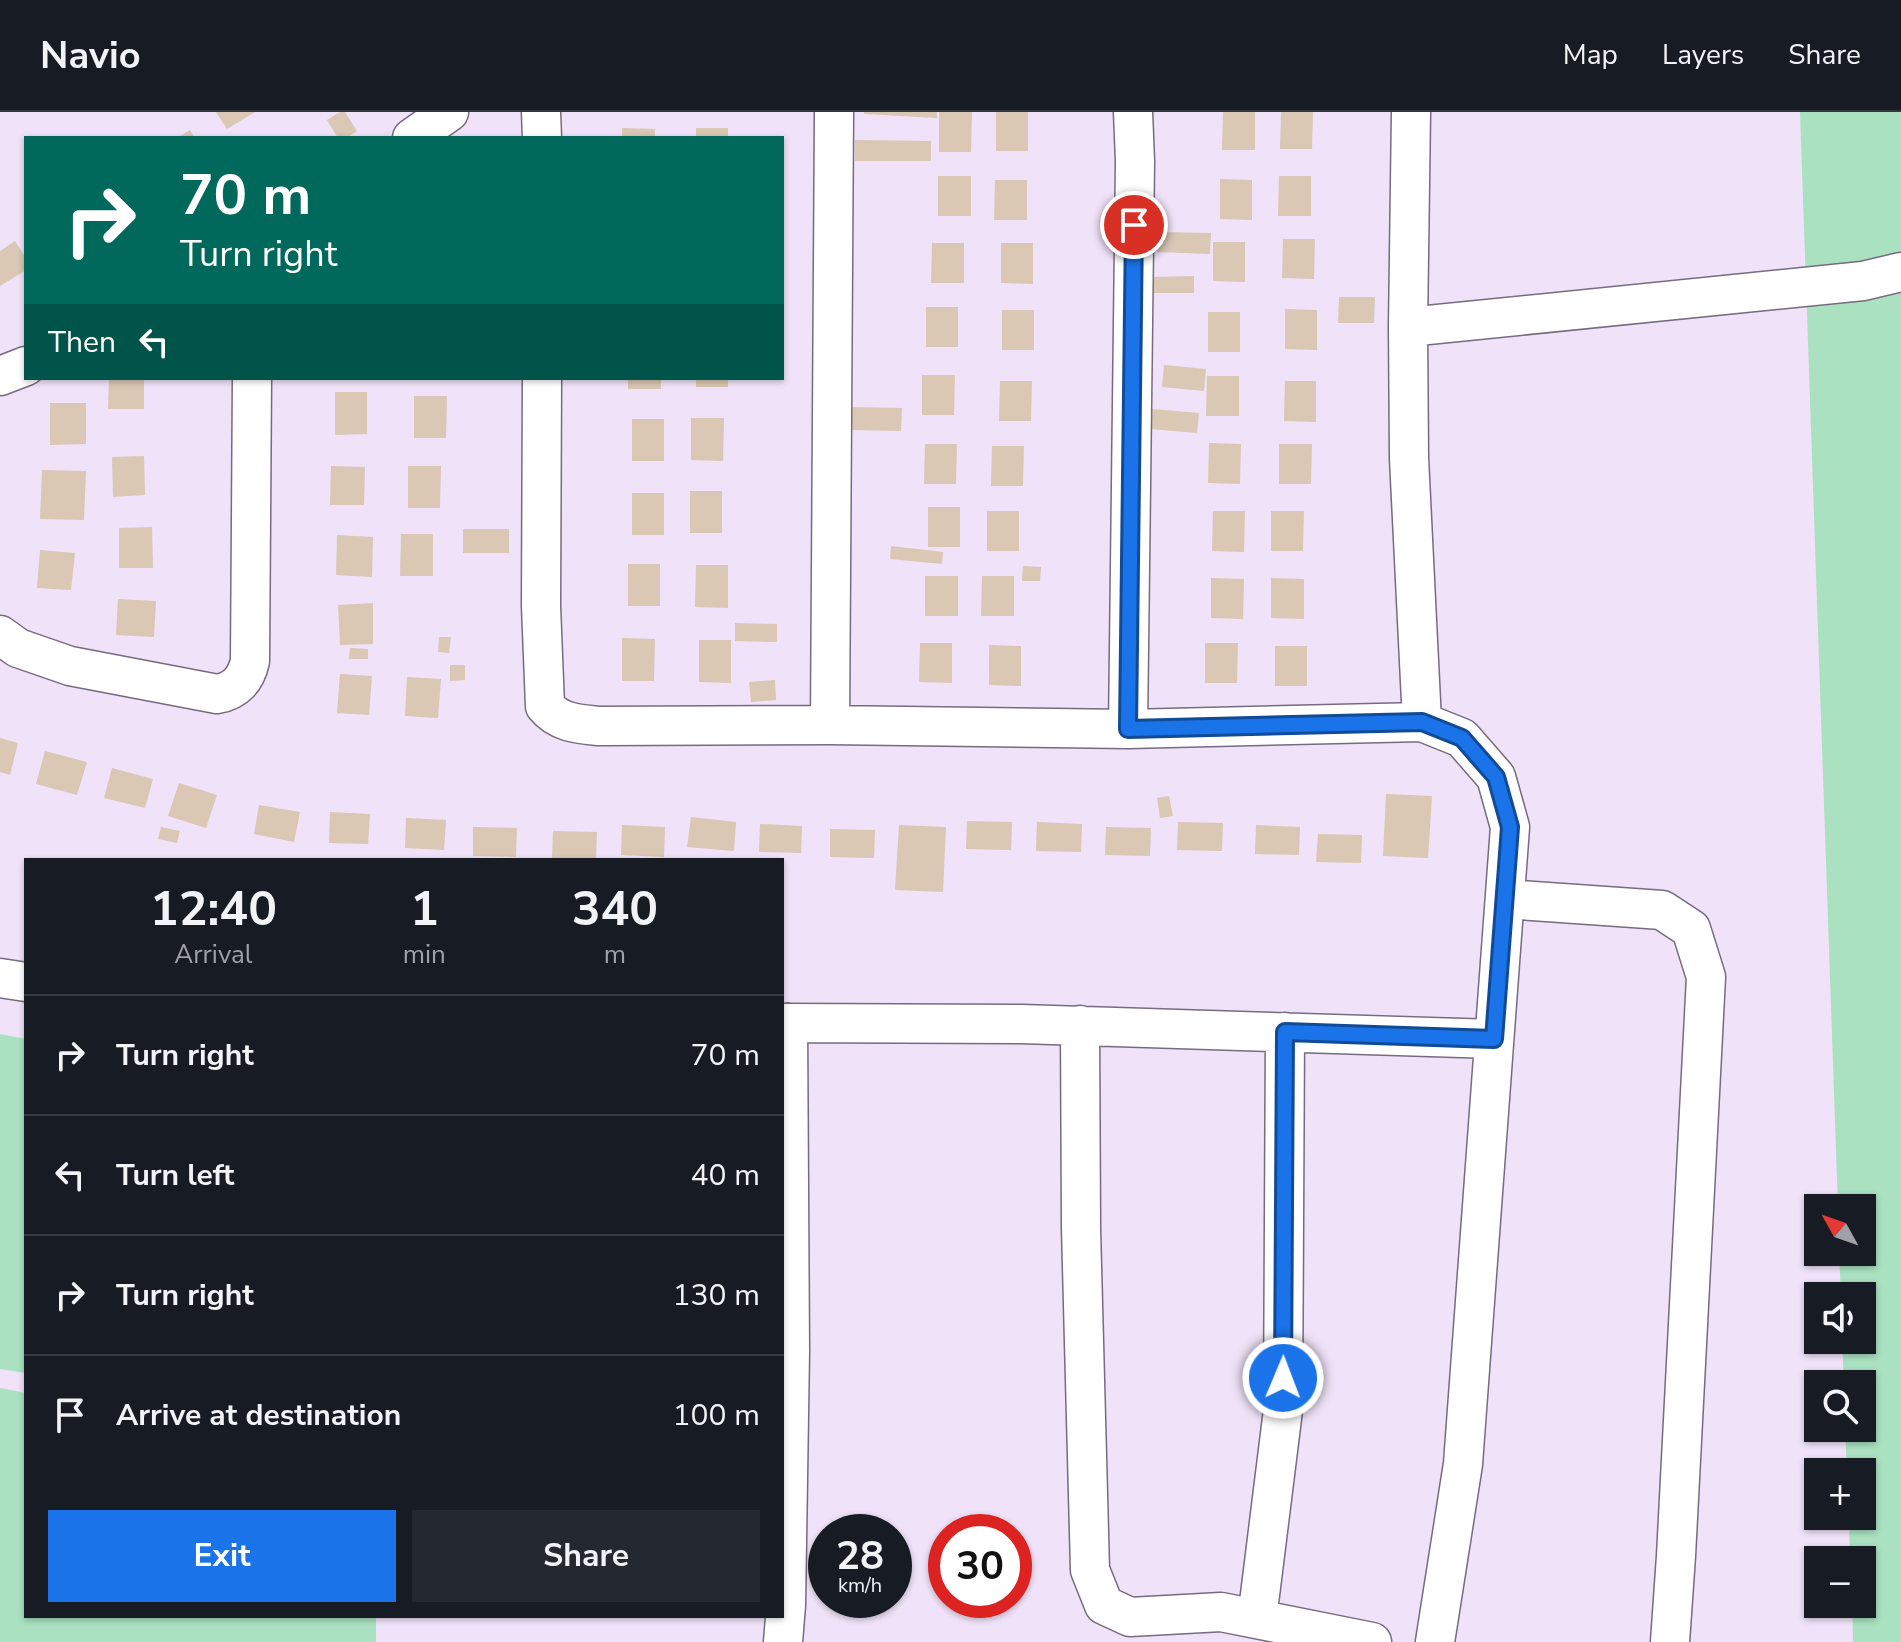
<!DOCTYPE html>
<meta charset="utf-8">
<style>
:root{--surface:#171b24;--page:#242831;--text:#f1f3f6;--muted:#9ea1a6;--line:#363941;--accent:#1a73e8}
body{margin:0;font-family:"Nunito Sans",sans-serif;background:var(--page);color:var(--text);height:100vh;display:flex;flex-direction:column;font-size:30px;white-space:nowrap}
*{box-sizing:border-box;margin:0}
p{font-size:26px;color:var(--muted)}
.icon{flex:none;width:44px;height:44px;fill:none;stroke:currentColor;stroke-width:2;stroke-linecap:round;stroke-linejoin:round}
.map{position:relative;flex:1;overflow:hidden}
.panel{position:absolute;left:24px;top:746px;width:760px;height:760px;display:flex;flex-direction:column;background:var(--surface);border-radius:0px;box-shadow:0 2px 6px #0004}
.panel>*{flex:none}
.banner{position:absolute;left:24px;top:24px;width:760px;height:244px;border-radius:0px;box-shadow:0 2px 6px #0004;background:#00695c;color:#fff;overflow:hidden}
.needle{width:52px;rotate:310deg}
.controls{position:absolute;left:1804px;top:1082px;display:grid;gap:16px}
.controls a{display:grid;place-items:center;width:72px;height:72px;border-radius:0px;background:var(--surface);box-shadow:0 2px 6px #0004;font-size:40px}
.speed{position:absolute;left:808px;top:1402px;display:flex;gap:16px;font-size:40px;font-weight:700;text-align:center}
.speed>*{display:grid;place-content:center;width:104px;height:104px;border-radius:50%;background:var(--surface);box-shadow:0 2px 6px #0004;line-height:1}
.speed small{font-size:20px;font-weight:400}
.speed .limit{border:12px solid #d22;background:#fff;color:#111}
.pin{position:absolute;display:grid;place-items:center;width:68px;height:68px;color:#fff;margin:-34px;border:4px solid #fff;border-radius:50%;box-shadow:0 2px 8px #0007}
.me{position:absolute;width:88px;margin:-44px;rotate:1deg;stroke-linejoin:round;filter:drop-shadow(0 0 6px #0008)}
.turn{display:flex;align-items:center;gap:28px;height:168px;padding:0 24px;font-size:36px}
.turn .icon{width:104px;height:104px;stroke-width:2.5}
.turn b{display:block;font-size:56px;line-height:68px}
.then{display:flex;align-items:center;height:76px;padding:0 24px;background:#0003;gap:16px;font-size:30px}
.eta{display:flex;justify-content:space-evenly;align-items:center;height:136px;text-align:center}
.eta b{font-size:48px;font-weight:700;line-height:56px}
.cta{display:flex;gap:16px;margin-top:auto;padding:16px 24px}
.cta a{flex:1;height:92px;border-radius:0px;background:var(--accent);color:#fff;font-size:32px;font-weight:700;line-height:92px;text-align:center}
.cta a+a{background:var(--page);color:var(--text)}
ul{padding:0;list-style:none}
li{display:flex;align-items:center;gap:24px;height:120px;padding:0 24px;border-top:2px solid var(--line)}
li div{flex:1}
li b{display:block;font-size:30px}
li em{font-style:normal}
header{display:flex;align-items:center;gap:48px;box-sizing:border-box;height:112px;padding:0 40px;background:var(--surface);border-bottom:2px solid var(--line)}
header strong{font-size:38px}
nav{display:flex;gap:44px;margin-inline-start:auto;font-size:28px}
.map>svg:first-child{display:block}
</style>
<header>
<strong>Navio</strong>
<nav><a>Map</a><a>Layers</a><a>Share</a></nav>
</header>
<div class="map">
<svg width="1901" height="1530" viewBox="0 0 1901 1530">
<rect width="100%" height="100%" fill="#f0e2f8"/>
<path fill="#aae1c1" d="M1800 0H1901V1530H1853L1852 1492H1862V1448H1850L1849 1404H1862V1360H1847L1845 1316H1862V1272H1844L1842 1228H1862V1184H1841L1839 1140H1862V1096H1838Z
M0 922 26 927V1261L0 1257Z
M0 1276 26 1281V1504H376V1530H0Z"/>
<path fill="#dac7b4" d="M216 0H255L227 17Z
M340 0H345L357 19 346 26H338L327 8Z
M864 0H937V6L864 2Z
M939 0H972L971 40H939Z
M996 0H1028V39H996Z
M1223 0H1255V38H1222Z
M1281 0H1313L1312 37H1280Z
M622 16 655 17V26H622Z
M696 16H728V26H696Z
M190 18 195 26H177Z
M855 28 931 29V49H855Z
M938 64H971V104H938Z
M1279 64H1311V104H1278Z
M1220 67 1252 68V108L1220 107Z
M995 68H1027V108H994Z
M1158 120 1211 121 1210 142 1157 140Z
M1283 127H1315L1314 167 1282 166Z
M15 129 26 146V158L0 174V139Z
M1213 130H1245V170L1213 169Z
M932 131H964V171H931Z
M1001 131H1033V172L1001 171Z
M1194 164V181H1153V165Z
M1339 185H1375L1374 211H1338Z
M926 195H958V235H926Z
M1285 197 1317 198V238L1285 237Z
M1002 198H1034V238H1002Z
M1208 200H1240V240H1208Z
M1164 253 1206 257 1204 279 1162 275Z
M922 263H955L954 303H922Z
M1207 264H1239V304H1206Z
M109 266H144V297H108Z
M628 266H661V277H628Z
M696 266H728V275H696Z
M1000 269H1032L1031 309H999Z
M1285 269H1316V310L1284 309Z
M335 280H367V322L335 323Z
M414 284H447L446 326H414Z
M50 291H86V332L50 333Z
M850 295 902 296 901 319 850 318Z
M1152 297 1199 301 1197 321 1150 317Z
M691 306H724L723 349 691 348Z
M632 307H664V349H632Z
M1209 331 1241 332 1240 372 1208 371Z
M925 332H957L956 372H924Z
M1279 332H1312L1311 372H1279Z
M992 334H1024L1023 374H991Z
M144 344 145 383 113 385 112 345Z
M331 354 365 355 364 393H330Z
M408 354H441L440 396H408Z
M42 358 86 359 84 408 40 407Z
M690 379H722V421H690Z
M632 381H664V423H632Z
M928 395H960V435H928Z
M987 399H1019V439H987Z
M1213 399H1245L1244 440 1212 439Z
M1271 399H1304L1303 439H1271Z
M152 415 153 456H119V416Z
M463 417H509V441H463Z
M401 422H433V464H400Z
M337 423 373 425 372 465 336 463Z
M891 434 943 440 942 452 890 447Z
M40 438 75 441 71 478 37 476Z
M628 452H660V494H628Z
M696 453H728V496L695 495Z
M1023 454 1041 455 1040 469H1022Z
M925 464H958V504H925Z
M982 464H1014V504H981Z
M1211 466 1244 467 1243 507 1211 506Z
M1271 466 1304 467V507L1271 506Z
M118 487 156 489 154 525 116 523Z
M373 491V532L340 533 338 493Z
M735 511 777 512V530L735 529Z
M439 525H451L449 541 438 540Z
M622 526 655 527 654 569H622Z
M699 528H731V571L699 570Z
M920 531H952V571L919 570Z
M1205 531H1238L1237 571H1205Z
M989 533 1021 534V574L989 573Z
M1275 534H1307V574H1275Z
M350 536 368 537V547H349Z
M450 553H465V568L450 569Z
M340 562 372 564 369 603 337 601Z
M407 565 441 567 438 606 405 604Z
M775 568 776 588 751 590 749 570Z
M0 626 18 631 10 663 0 660Z
M45 639 87 650 77 683 36 672Z
M112 656 153 667 145 696 104 686Z
M179 671 217 683 206 716 168 704Z
M1386 682 1432 684 1428 746 1383 744Z
M1169 684 1173 704 1160 706 1157 686Z
M259 693 300 700 294 730 254 722Z
M330 700 370 702 368 732 329 731Z
M691 705 736 710 734 739 687 735Z
M406 706 446 708 444 738 405 736Z
M967 709 1012 710 1011 738 966 737Z
M1037 710 1082 712 1081 740 1036 739Z
M1178 710 1223 711 1222 739 1177 738Z
M760 712 802 714 801 741 759 740Z
M622 713 665 715 664 745 621 743Z
M899 713 946 715 943 780 895 778Z
M1256 713 1300 715 1299 743 1255 742Z
M161 715 180 719 177 731 158 727Z
M473 715 517 716 516 745 473 744Z
M1106 715 1151 716 1150 744 1105 743Z
M830 717 875 718 874 746 830 745Z
M553 719 597 720 596 748 552 746Z
M1318 722 1362 723 1361 751 1316 750Z"/>
<g fill="none" stroke-linecap="round" stroke-linejoin="round">
<defs>
<path id="minor" d="M541 0 542 26
M1411 0 1408 215 1409 346 1422 610
M412 26 449 0
M1408 215 1863 169 1901 160
M0 264 26 254
M542 266 541 494 545 594C559 611 578 612 599 614L830 613 1128 617 1422 610 1462 626 1496 665 1510 715 1463 1352 1435 1530
M0 523 18 536 70 554 217 582C236 579 246 567 250 549L252 266
M830 613 834 0
M1128 617 1135 49 1133 0
M1505 787 1662 798 1691 817 1706 865 1676 1444 1670 1530
M0 866 26 870
M782 911 1021 912 1494 927
M1080 913 1081 1116 1090 1458 1104 1493 1130 1505 1221 1500 1372 1530
M1257 1507 1283 1298 1285 920
M783 1530 786 1493 790 1239 788 911"/>
</defs>
<use href="#minor" stroke="#776b7f" stroke-width="41"/>
<use href="#minor" stroke="#fff" stroke-width="38"/>
</g>
<g fill="none" stroke-linecap="round" stroke-linejoin="round">
<defs>
<path id="route" d="M1134 113 1128 617 1422 610 1462 626 1496 665 1510 715 1494 927 1285 920 1283 1266"/>
</defs>
<use href="#route" stroke="#114b97" stroke-width="20"/>
<use href="#route" stroke="#1a73e8" stroke-width="14"/>
</g>
</svg>
<div class="controls">
<a><svg class="needle" viewBox="-14 -14 28 28"><path d="M0-13l5 13h-10z" fill="#e53935"/><path d="M0 13l5-13h-10z" fill="#9ea1a6"/></svg></a>
<a><svg class="icon" aria-label="sound" viewBox="0 0 24 24"><path d="M4 9h4l5-4v14l-5-4H4zM17 9q2 3 0 6"/></svg></a>
<a><svg class="icon" aria-label="search" viewBox="0 0 24 24"><circle cx="10" cy="10" r="6"/><path d="M15 15l6 6"/></svg></a>
<a>+</a>
<a>−</a>
</div>
<div class="speed"><div>28<small>km/h</small></div><div class="limit">30</div></div>
<div class="pin" style="left:1134px;top:113px;background:#d93025"><svg class="icon" aria-label="arrive" viewBox="0 0 24 24"><path d="M6 21V4h12l-3 4 3 4H6"/></svg></div>
<svg class="me" style="left:1283px;top:1266px" viewBox="-20 -20 40 40"><circle r="17" fill="#1a73e8" stroke="#fff" stroke-width="3"/><path d="M0-11L8 9 0 5-8 9z" fill="#fff"/></svg>
<div class="banner">
<div class="turn"><svg class="icon" aria-label="right" viewBox="0 0 24 24"><path d="M7 20v-9h11M14 6l5 5-5 5"/></svg><div><b>70 m</b>Turn right</div></div>
<div class="then">Then<svg class="icon" aria-label="left" viewBox="0 0 24 24"><path d="M17 20v-9H6M10 6l-5 5 5 5"/></svg></div>
</div>
<section class="panel">
<div class="eta">
<div><b>12:40</b><p>Arrival</p></div>
<div><b>1</b><p>min</p></div>
<div><b>340</b><p>m</p></div>
</div>
<ul>
<li><svg class="icon" aria-label="right" viewBox="0 0 24 24"><path d="M7 20v-9h11M14 6l5 5-5 5"/></svg><div><b>Turn right</b></div><em>70 m</em></li>
<li><svg class="icon" aria-label="left" viewBox="0 0 24 24"><path d="M17 20v-9H6M10 6l-5 5 5 5"/></svg><div><b>Turn left</b></div><em>40 m</em></li>
<li><svg class="icon" aria-label="right" viewBox="0 0 24 24"><path d="M7 20v-9h11M14 6l5 5-5 5"/></svg><div><b>Turn right</b></div><em>130 m</em></li>
<li><svg class="icon" aria-label="arrive" viewBox="0 0 24 24"><path d="M6 21V4h12l-3 4 3 4H6"/></svg><div><b>Arrive at destination</b></div><em>100 m</em></li>
</ul>
<div class="cta"><a>Exit</a><a>Share</a></div>
</section>
</div>
